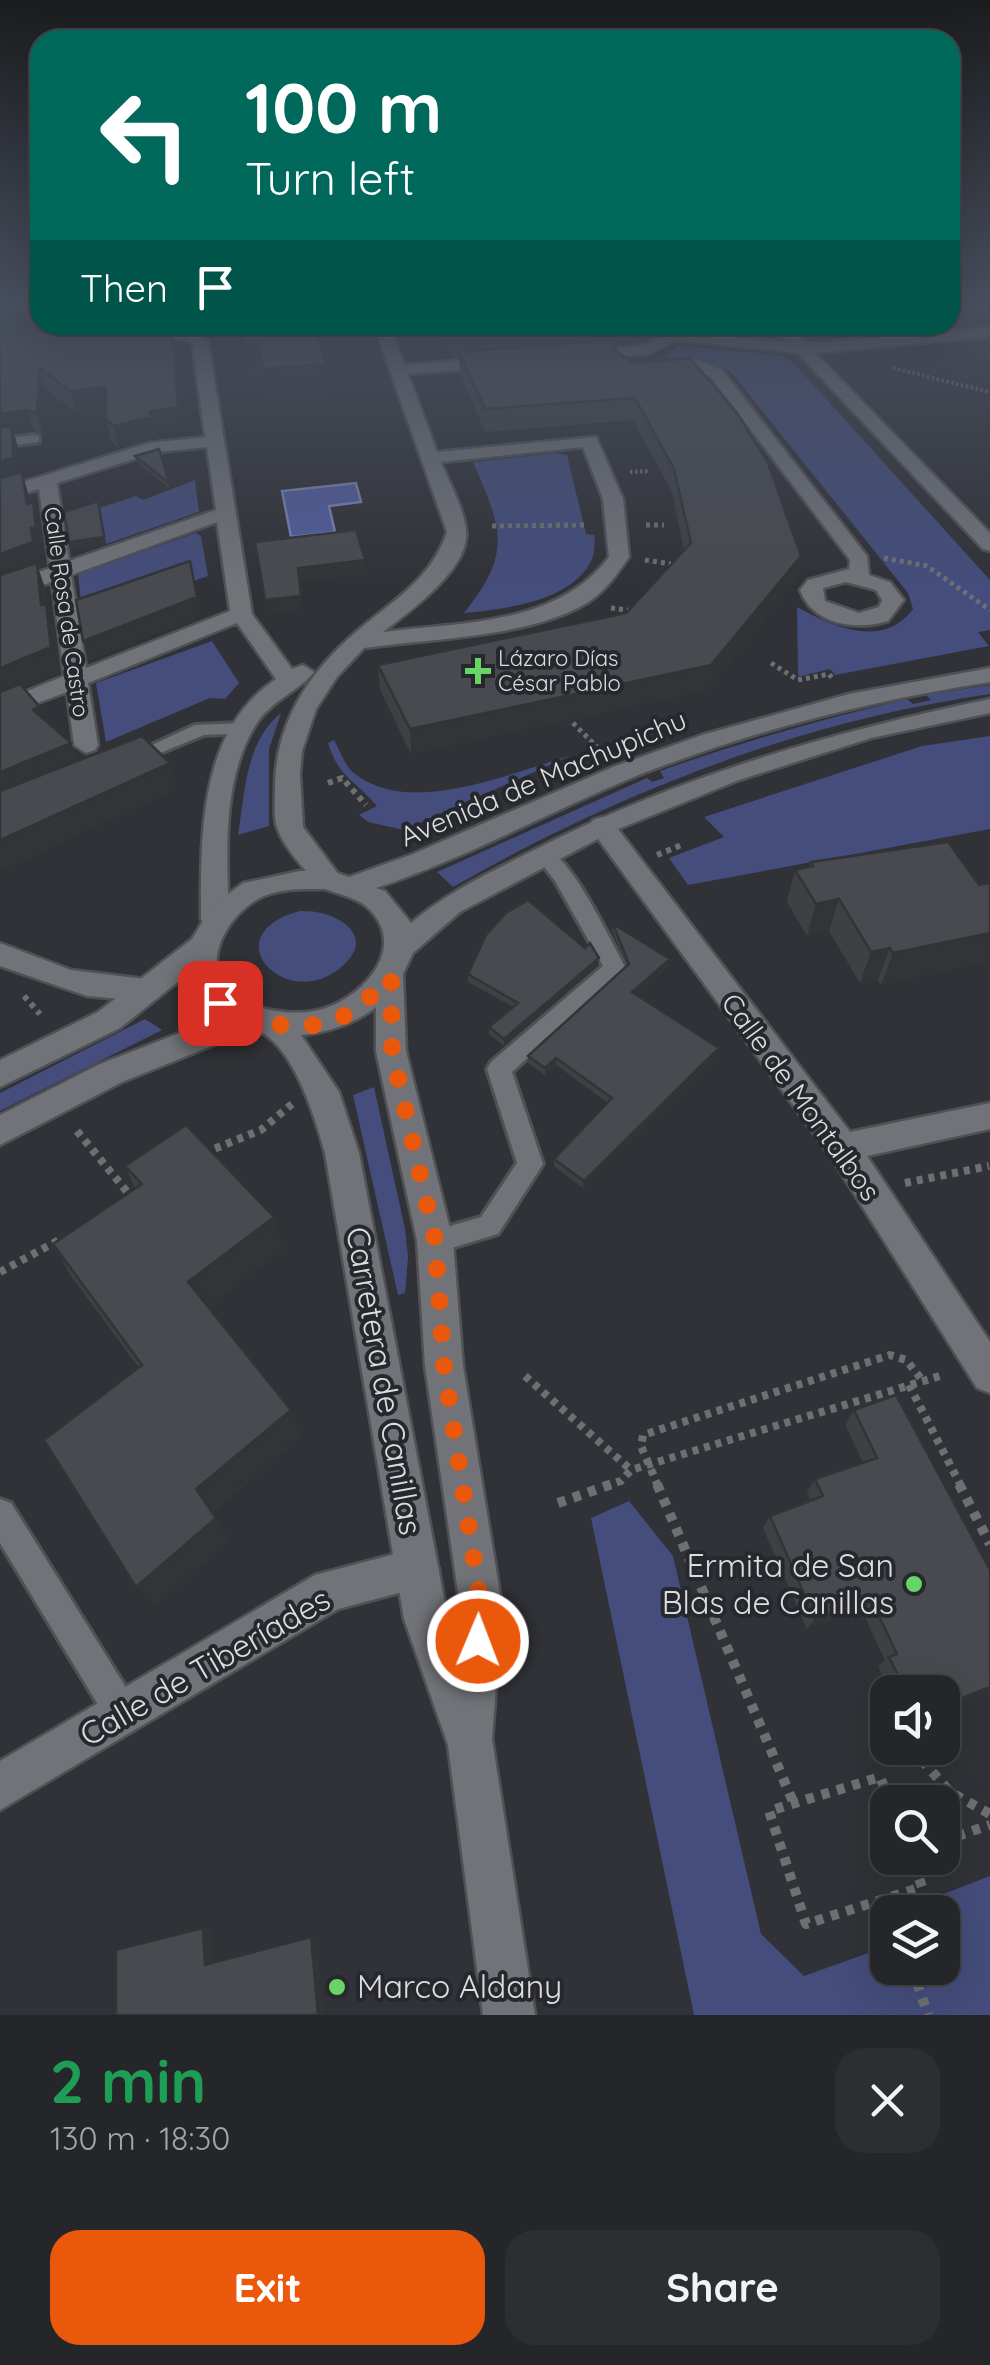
<!DOCTYPE html>
<meta charset="utf-8">
<style>
:root{--surface:#252629;--page:#2d2e31;--text:#f1f3f6;--muted:#a3a5a8;--line:#424346;--accent:#ea580c}
body{margin:0;font-family:Quicksand,sans-serif;background:var(--page);color:var(--text);height:100vh;display:flex;flex-direction:column;font-size:38px;white-space:nowrap}
*{box-sizing:border-box;margin:0}
p{font-size:32px;color:var(--muted)}
.icon{flex:none;width:55px;height:55px;fill:none;stroke:currentColor;stroke-width:2;stroke-linecap:round;stroke-linejoin:round}
.map{position:relative;height:2015px;overflow:hidden}
.details{display:flex;flex-direction:column;background:var(--surface);flex:1}
.details>*{flex:none}
.top-card{position:absolute;left:30px;top:30px;width:930px;height:305px;border-radius:30px;box-shadow:0 10px 40px #0002,0 0 0 2px var(--line);background:#00695c;color:#fff;overflow:hidden}
.buttons{position:absolute;left:870px;top:1675px;display:grid;gap:20px}
.buttons a{display:grid;place-items:center;width:90px;height:90px;border-radius:20px;background:var(--surface);box-shadow:0 10px 40px #0002,0 0 0 2px var(--line);font-size:50px}
.pin{position:absolute;display:grid;place-items:center;width:85px;height:85px;color:#fff;margin:-42px;border-radius:20px;box-shadow:0 5px 15px #0006}
.me{position:absolute;width:110px;margin:-55px;rotate:1deg;stroke-linejoin:round;filter:drop-shadow(0 0 8px #0008)}
.turn{display:flex;align-items:center;gap:35px;height:210px;padding:0 50px;font-size:45px}
.turn .icon{width:130px;height:130px;stroke-width:2.5}
.turn b{display:block;font-size:70px;line-height:85px}
.then{display:flex;align-items:center;height:95px;padding:0 50px;background:#0003;gap:20px;font-size:38px}
.round{display:grid;place-items:center;flex:none;width:105px;height:105px;border-radius:30px;background:var(--page)}
.overview{display:flex;align-items:center;justify-content:space-between;height:170px;padding:0 50px}
h1{font-size:60px;font-weight:700;line-height:75px;color:#1e9e55}
.button{display:flex;gap:20px;margin-top:auto;padding:20px 50px}
.button a{flex:1;height:115px;border-radius:30px;background:var(--accent);color:#fff;font-size:40px;font-weight:700;line-height:115px;text-align:center}
.button a+a{background:var(--page);color:var(--text)}
.map>svg:first-child{display:block}
</style>
<div class="map">
<svg width="990" height="2015" viewBox="0 0 990 2015">
<rect width="100%" height="100%" fill="#313237"/>
<path fill="#444d7b" d="M680 346 780 355 791 360 990 580V630L978 632 989 646 835 675 830 669 798 677 797 607C832 626 883 650 913 609L908 593 732 373C711 359 685 368 665 356Z
M555 453 567 455 586 534 595 535C594 542 595 553 592 559 573 602 504 609 464 613 513 552 502 529 473 462Z
M195 480 199 512 106 544 99 508 136 496 143 500Z
M196 533 201 536 208 576 83 619 78 574Z
M212 641 239 683 225 699 210 698 106 742 96 683Z
M990 685V694C801 721 617 793 453 887L437 872 647 778 652 782 664 778 660 771C741 742 823 719 907 699L913 704 931 700 926 695Z
M281 713 269 749V826L238 835C245 793 245 742 281 713Z
M990 736V829L688 885 669 858 724 837 704 817 922 746Z
M334 740C340 751 345 766 354 773 409 818 509 773 570 756L404 830 368 822 359 815 377 806C354 779 339 778 328 743Z
M300 911C334 909 381 935 340 968 286 1013 211 935 300 911Z
M145 1019 162 1030 0 1111V1093Z
M374 1087 405 1229 408 1257 405 1293 398 1295 353 1095Z
M629 1501 673 1556 761 1934 804 1976 885 1947 876 1918 887 1915 888 1968H942V1912H897L990 1876V2015H694L591 1518Z"/>
<path fill="#515d9e" stroke="#7b83b2" stroke-width="2.5" d="M356 483 361 502 329 506 335 532 291 537 282 491Z"/>
<g fill="none" stroke-linecap="round" stroke-linejoin="round">
<defs>
<path id="service" d="M34 435 39 436V442L0 447V439Z
M241 723 247 725V733L204 735 126 767 117 761 195 725Z
M544 847C572 857 610 940 626 968L512 1072 543 1164 498 1234 435 1253 426 1249 422 1241 426 1233 481 1217 517 1163 487 1069 491 1062 603 966 555 881 534 854Z
M0 1499 11 1503 135 1702 140 1714 135 1726 123 1731 111 1726 0 1543Z"/>
<path id="minor" d="M0 302H11L8 330 0 335Z
M374 325H390L404 365 498 357 506 362 498 367 408 374 437 452 596 437 623 499 629 557C617 574 605 592 587 603 528 638 431 638 364 648L337 677 316 709 302 751 300 774 303 827 342 879 338 886H318C305 868 286 851 278 830 273 818 275 804 275 791 274 726 307 674 356 632 392 601 431 580 447 532ZM583 447 603 499 609 557C557 626 460 622 383 632 409 612 471 568 466 530 464 508 449 483 441 462Z
M772 325H789L807 344 990 327V337L815 353 990 533V551L983 549 798 353 676 340 649 354 578 360 570 355 578 350 645 345 673 330 788 343Z
M168 328 198 334 208 341 252 614 292 669 303 665 314 672C298 692 272 700 257 723 221 778 227 856 229 919L225 926H205L201 919C201 835 198 731 276 679L237 623 88 683 98 745 95 750 86 753 74 745 67 692 0 717V702L64 676 52 582 0 599V586L50 568 39 489 0 501V489L149 443 205 437 192 343C171 333 143 346 125 335L133 330ZM207 447 216 510 69 561 57 483 157 452ZM217 522 230 611 86 668 71 575Z
M698 361 722 370 867 556 869 575 890 582 904 600 888 621C856 631 813 625 800 590L808 580 849 569 850 560 710 376C691 369 666 376 650 366L658 361ZM846 582 876 590 882 600 879 607 859 613 825 601 823 588Z
M602 817 611 820 850 1132 990 1103V1129L867 1156 990 1342V1393L977 1388 831 1157 593 832 589 826 593 820Z
M0 943 71 970 145 979 155 982 160 990 155 998 145 1001 87 996 0 966Z
M418 1548 433 1554 439 1569 433 1584 338 1609 0 1810V1761L315 1575Z"/>
<path id="tertiary" d="M990 668V682C868 701 751 731 636 776 549 812 466 858 376 888L385 891 411 923C446 893 487 874 528 853 677 777 827 733 990 699V713L871 738 739 780 611 832 460 912 413 953 403 974 406 1051 453 1241 463 1366 502 1606 492 1739 535 2015H483L448 1745 404 1619 325 1153C315 1117 293 1042 254 1029L122 1082 0 1145V1115L100 1064 221 1017 204 1004 189 973 120 1028 0 1087V1060L98 1012 192 939 212 906 243 883 300 871 328 870 349 877 413 854 613 767 702 735 849 694ZM325 889C338 894 357 898 367 907 412 948 359 1003 314 1011 290 1015 267 1011 246 1002 191 979 223 914 264 896 283 888 306 889 325 889ZM376 1007V1051L417 1241 425 1366 460 1606 457 1643 448 1619 359 1153 339 1092 301 1035C327 1033 356 1023 376 1007Z"/>
</defs>
<use href="#service" stroke="#505154" stroke-width="6"/>
<use href="#minor" stroke="#505154" stroke-width="5"/>
<use href="#tertiary" stroke="#505154" stroke-width="5"/>
<path stroke="#6e6f73" stroke-width="4" stroke-dasharray="2.5 2.5" stroke-linecap="butt" d="M893 368 990 392
M630 472 648 471"/>
<path stroke="#6e6f73" stroke-width="5" stroke-dasharray="4 4" stroke-linecap="butt" d="M646 525H664
M492 526 588 525
M884 558 927 566 990 610
M645 560 671 564
M611 608 628 610
M771 663 798 680 829 674 832 678
M573 723 601 751"/>
<path stroke="#6e6f73" stroke-width="6" stroke-dasharray="5 5" stroke-linecap="butt" d="M328 783 342 778 366 805
M657 855 684 844
M24 996 40 1014"/>
<path stroke="#6e6f73" stroke-width="8" stroke-dasharray="6 6" stroke-linecap="butt" d="M77 1131 133 1199
M204 1153 261 1130 292 1104
M905 1183 989 1166
M0 1272 61 1239
M525 1376 631 1470
M909 1385 961 1486
M605 1486 621 1481 631 1470 943 1375
M658 1486 641 1446 643 1435 890 1355 906 1360 923 1381"/>
<path stroke="#6e6f73" stroke-width="10" stroke-dasharray="8 8" stroke-linecap="butt" d="M657 1484 794 1804
M959 1484 990 1544
M558 1503 612 1484
M911 1748 950 1792 990 1814
M890 1802 880 1777 769 1811 806 1924 922 1887 912 1858
M942 1841 990 1825
M887 1897 893 1912
M912 1968 928 2015"/>
<use href="#service" fill="#717378" fill-rule="evenodd"/>
<use href="#minor" fill="#717378" fill-rule="evenodd"/>
<use href="#tertiary" fill="#717378" fill-rule="evenodd"/>
</g>
<path fill="#3e4044" d="M950 302H990V319H984L980 316 950 318Z
M172 325 175 344 183 430 155 432 156 438 119 448 111 441 106 420V409L75 412 46 389 43 435 34 431 14 434 18 448 19 472 40 527 44 552 39 553 41 567 38 568 45 588 46 604 54 629 60 672 23 688 44 720 71 743 77 761 177 789 0 871V335Z
M238 325 326 364 329 396 268 401 263 375 247 377Z
M438 325H603L602 340 617 343V351L801 556 796 580 707 690 411 754 380 690 378 665 626 613 684 550 672 492 633 420 485 432 460 373 459 357H453Z
M795 325H896V327L805 335Z
M159 449 170 489 137 462 135 456Z
M948 842 881 985 878 980 860 983 829 931 807 936 787 902 795 870 809 867 811 862Z
M613 924 668 967 637 995 719 1048 717 1055 583 1188 554 1166V1159L608 1103 556 1065 545 1075 528 1063V1056L627 966 612 931Z
M598 965 504 1046 489 1034V1027L513 1007 468 982V974Z
M125 1166 274 1217 283 1250 208 1307 301 1437 212 1512 230 1541 154 1607 139 1368 71 1276 53 1244 135 1188Z
M854 1410 990 1570V1691L942 1709V1692H890L878 1666 885 1660 861 1609 807 1629 763 1528 770 1516 810 1501 807 1492 815 1479 863 1463 845 1424Z"/>
<path fill="#323437" d="M950 302H984L980 316 950 318Z
M989 302 990 319H984Z
M40 314V325H165L2 338 0 331V318Z
M172 325 175 344 183 430 155 432 156 438 119 448 114 426 150 411Z
M807 325H896V327L805 335Z
M258 343 263 375 247 377 242 345Z
M326 364 329 396 268 401 263 369Z
M40 368 46 389 43 435 37 414Z
M106 387 111 408 75 412 70 391Z
M27 410 34 431 14 434 18 448 20 479 0 487V414Z
M22 472 29 496 34 528 33 502 40 527 44 552 39 553 41 567 38 568 45 588 46 604 54 629 60 672 0 698V552L27 504Z
M100 508 106 544 71 549 69 542Z
M801 556 796 580 707 690 411 754 410 729Z
M365 560 366 574 300 582 298 568Z
M190 561 201 616 89 661 83 641Z
M301 596 303 610 267 614 265 600Z
M39 706 48 732 33 710Z
M71 743 80 769 0 802V772Z
M170 763 177 789 0 871V840Z
M839 899 829 931 807 936 816 904Z
M990 933V962L881 985 893 953Z
M890 948 878 980 860 983 871 952Z
M599 958 598 965 504 1046V1039Z
M670 959 668 967 632 999V992Z
M719 1048 717 1055 583 1188 584 1181Z
M556 1058V1065L545 1075V1068Z
M274 1217 283 1250 201 1312 188 1282Z
M291 1410 301 1437 210 1513 196 1489Z
M216 1518 230 1541 154 1607 136 1587Z
M871 1599 861 1609 807 1629 815 1619Z
M990 1687V1691L942 1709V1706Z
M203 1928 213 1930 215 1966 205 1965Z
M311 1937 317 1939 324 2015H318Z"/>
<path fill="#484a4f" stroke="#323437" stroke-width="2.5" d="M7 302H40V314L0 318V315L6 310Z
M146 325H172L178 408 150 411 151 417 114 426 106 420V387L70 391 40 368 37 414 27 410 0 414V335Z
M239 325H314L326 364 263 369 258 343 242 345Z
M450 325H511L452 330Z
M615 339 617 343 613 349 633 363 690 358 737 413 768 463 801 556 711 665 410 729 378 665 626 613 691 543 674 469 635 398 485 409 459 352Z
M0 427H12L13 457 0 462Z
M159 449 169 483 135 456Z
M22 472 27 504 33 502 36 528H31L33 542 0 554V478Z
M98 501 104 537 69 542 64 512Z
M356 530 365 560 298 568 301 596 265 600 255 542Z
M190 561 197 597 83 641 76 600Z
M37 563 41 605 46 604 51 647 0 668V575Z
M20 684 39 706 33 710 71 743 0 772V692Z
M142 736 170 763 0 840V791Z
M948 842 979 885 990 883V933L893 953 890 948 871 952 839 899 816 904 795 870 813 866 811 862Z
M528 900 585 948 590 943 599 958 504 1039 489 1027 518 1003 468 974 486 935 506 913Z
M613 924 670 959 632 992 719 1048 584 1181 554 1159 612 1098 556 1058 545 1068 528 1056 629 964Z
M186 1125 274 1217 188 1282 291 1410 196 1489 216 1518 136 1587 44 1440 142 1365 53 1244 142 1184 125 1166Z
M896 1395 990 1570V1687L942 1706V1692H906L889 1657 897 1654 871 1599 815 1619 770 1516 823 1496 815 1479 877 1458 854 1410Z
M203 1928 205 1965 311 1937 318 2015H116V1950Z"/>
<linearGradient id="sky" x2="0" y2="1"><stop stop-color="#1b1c1e"/><stop offset="0.52" stop-color="#484f5e"/><stop offset="1" stop-color="#484f5e" stop-opacity="0"/></linearGradient>
<rect width="990" height="584" fill="url(#sky)"/>
<g fill="none" stroke-linecap="round" stroke-linejoin="round">
<path stroke="#ea580c" stroke-width="18" stroke-dasharray="0 32.4" d="M220 1003C259 1026 314 1038 355 1009 368 1000 379 988 391 978L392 1051 435 1240 444 1366 481 1606 478 1641"/>
</g>
<g fill="#68d465" stroke="#27282d" stroke-width="4">
<path d="M473 656h10v10h10v10h-10v10h-10v-10h-10v-10h10z"/>
<circle cx="914" cy="1584" r="10"/>
<circle cx="337" cy="1987" r="10"/>
</g>
<g text-anchor="middle" stroke-width="8" stroke-linejoin="round" paint-order="stroke">
<g font-size="22" fill="#dcdde0" stroke="#27282d">
<text transform="translate(67 612) rotate(82)" y="8">Calle Rosa de Castro</text>
</g>
<g font-size="22" fill="#dcdde0" stroke="#27282d" text-anchor="start">
<text x="498" y="666">Lázaro Días<tspan x="498" dy="25">César Pablo</tspan></text>
</g>
<g font-size="28" fill="#dcdde0" stroke="#27282d">
<text transform="translate(543 778) rotate(-23)" y="10">Avenida de Machupichu</text>
<text transform="translate(801 1097) rotate(54)" y="10">Calle de Montalbos</text>
</g>
<g font-size="32" fill="#dcdde0" stroke="#27282d">
<text transform="translate(384 1381) rotate(80)" y="11">Carretera de Canillas</text>
<text transform="translate(205 1667) rotate(-30)" y="11">Calle de Tiberíades</text>
</g>
<g font-size="32" fill="#dcdde0" stroke="#27282d" text-anchor="end">
<text x="894" y="1577">Ermita de San<tspan x="894" dy="37">Blas de Canillas</tspan></text>
<text x="357" y="1998" text-anchor="start">Marco Aldany</text>
</g>
</g>
</svg>
<div class="buttons">
<a><svg class="icon" aria-label="sound" viewBox="0 0 24 24"><path d="M4 9h4l5-4v14l-5-4H4zM17 9q2 3 0 6"/></svg></a>
<a><svg class="icon" aria-label="search" viewBox="0 0 24 24"><circle cx="10" cy="10" r="6"/><path d="M15 15l6 6"/></svg></a>
<a><svg class="icon" aria-label="layers" viewBox="0 0 24 24"><path d="M12 4l9 5-9 5-9-5zM3 14l9 5 9-5"/></svg></a>
</div>
<div class="pin" style="left:220px;top:1003px;background:#d93025"><svg class="icon" aria-label="arrive" viewBox="0 0 24 24"><path d="M6 21V4h12l-3 4 3 4H6"/></svg></div>
<svg class="me" style="left:478px;top:1641px" viewBox="-20 -20 40 40"><circle r="17" fill="#ea580c" stroke="#fff" stroke-width="3"/><path d="M0-11L8 9 0 5-8 9z" fill="#fff"/></svg>
<div class="top-card">
<div class="turn"><svg class="icon" aria-label="left" viewBox="0 0 24 24"><path d="M17 20v-9H6M10 6l-5 5 5 5"/></svg><div><b>100 m</b>Turn left</div></div>
<div class="then">Then<svg class="icon" aria-label="arrive" viewBox="0 0 24 24"><path d="M6 21V4h12l-3 4 3 4H6"/></svg></div>
</div>
</div>
<section class="details">
<div class="overview"><div><h1>2 min</h1><p>130 m · 18:30</p></div><a class="round"><svg class="icon" aria-label="close" viewBox="0 0 24 24"><path d="M6 6l12 12M18 6L6 18"/></svg></a></div>
<div class="button"><a>Exit</a><a>Share</a></div>
</section>
